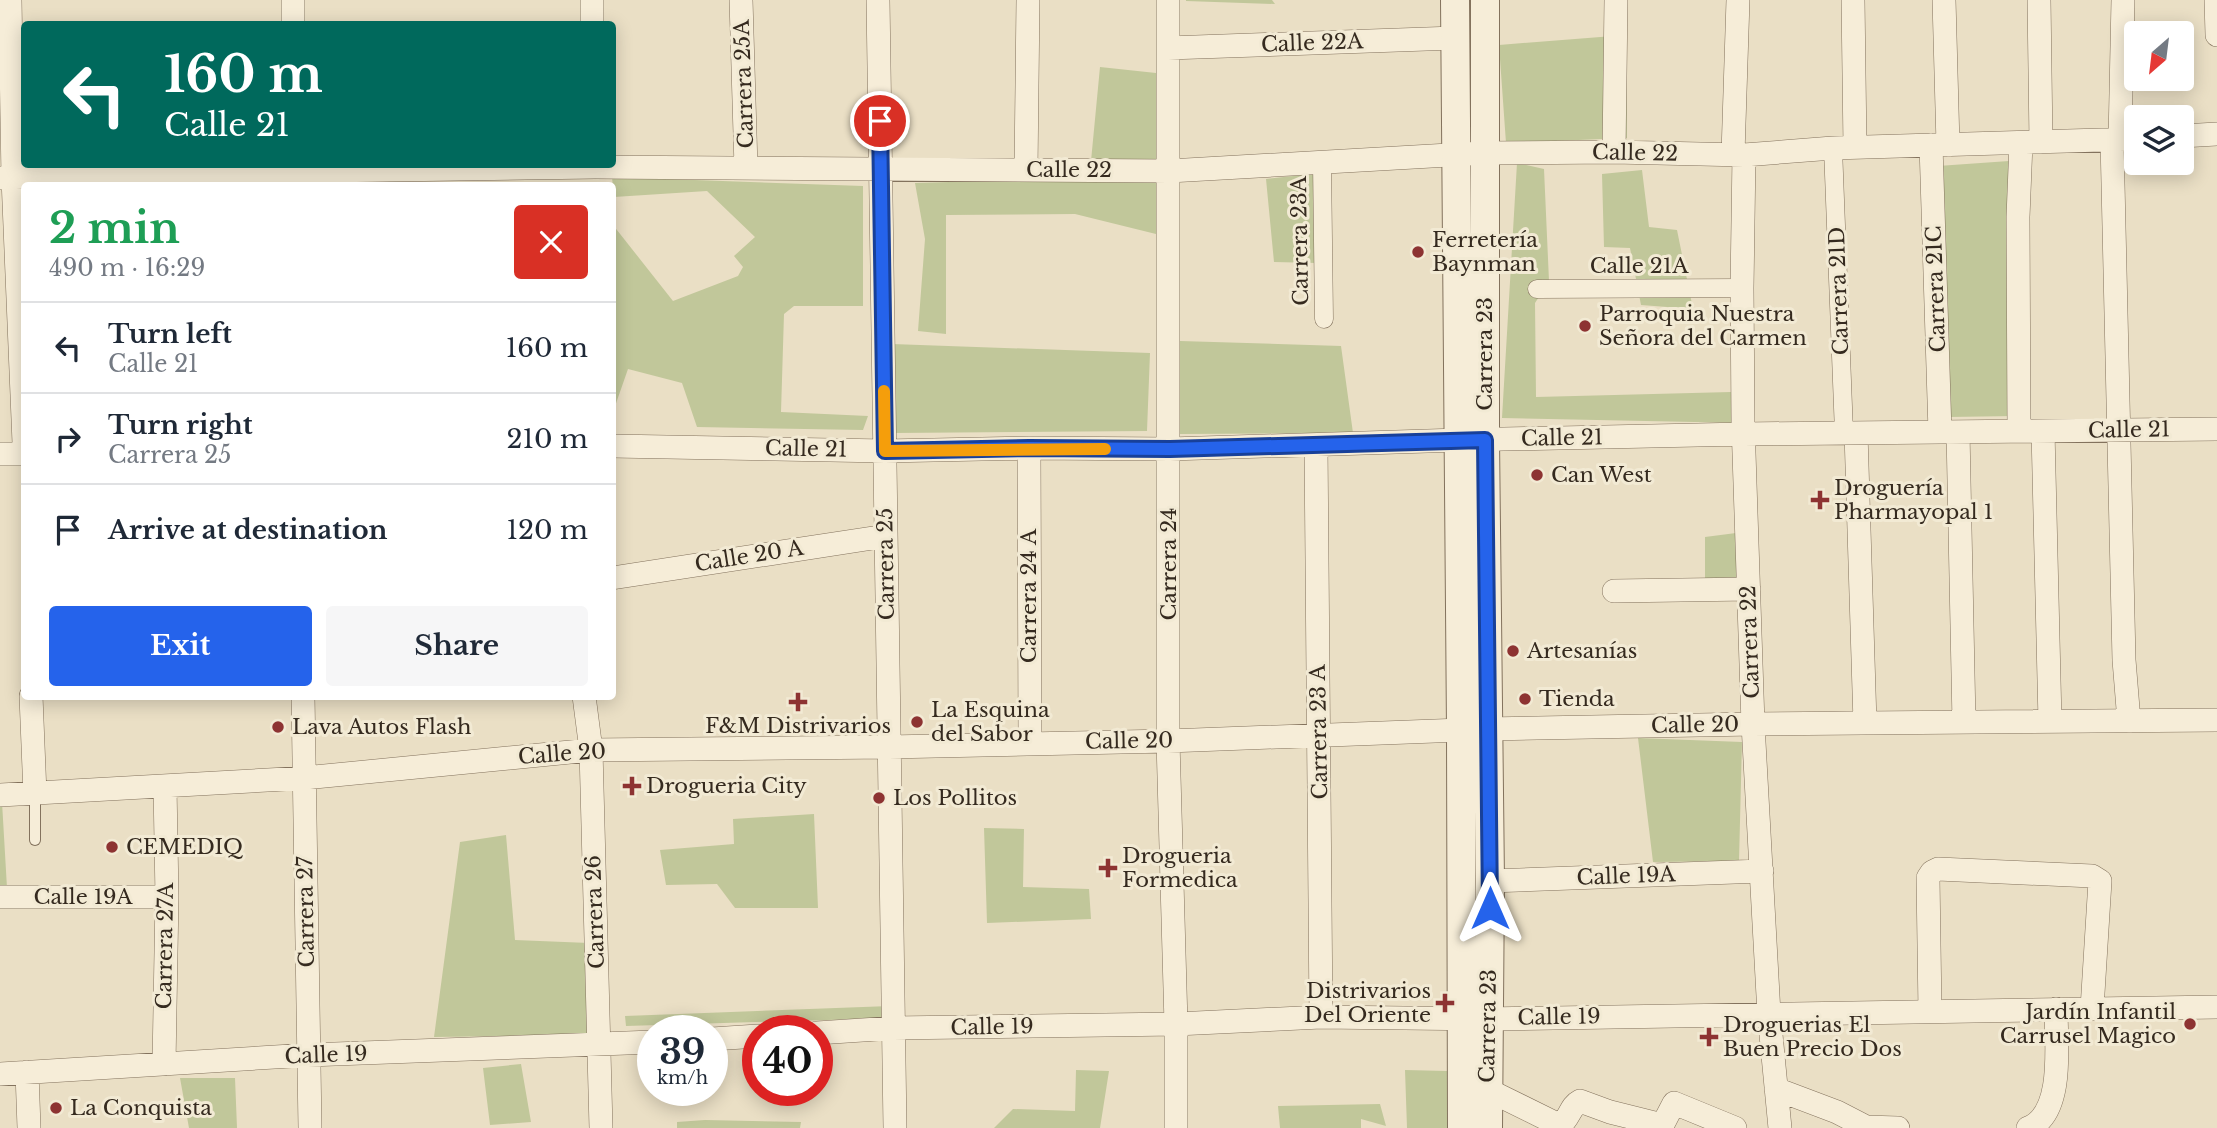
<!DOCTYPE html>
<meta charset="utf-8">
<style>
:root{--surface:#fff;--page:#f6f6f7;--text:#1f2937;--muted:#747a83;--line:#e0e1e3;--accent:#2563eb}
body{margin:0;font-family:"Libre Baskerville",serif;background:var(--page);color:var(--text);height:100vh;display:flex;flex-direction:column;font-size:26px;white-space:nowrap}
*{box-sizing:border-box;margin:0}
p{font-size:23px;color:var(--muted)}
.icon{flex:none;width:38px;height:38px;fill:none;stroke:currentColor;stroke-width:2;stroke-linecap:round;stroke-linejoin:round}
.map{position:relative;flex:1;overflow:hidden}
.details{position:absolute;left:21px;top:182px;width:595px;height:518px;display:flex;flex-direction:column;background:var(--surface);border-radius:7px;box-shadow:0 4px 18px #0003}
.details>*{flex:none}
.hud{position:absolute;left:21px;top:21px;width:595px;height:147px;border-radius:7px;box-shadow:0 4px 18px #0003;background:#00695c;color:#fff;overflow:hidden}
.needle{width:46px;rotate:208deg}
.tools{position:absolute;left:2124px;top:21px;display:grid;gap:14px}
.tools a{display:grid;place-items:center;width:70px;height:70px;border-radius:7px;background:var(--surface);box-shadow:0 4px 18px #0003;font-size:35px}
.speed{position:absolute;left:637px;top:1015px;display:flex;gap:14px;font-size:35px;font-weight:700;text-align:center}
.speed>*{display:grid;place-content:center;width:91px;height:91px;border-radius:50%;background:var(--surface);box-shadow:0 4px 18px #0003;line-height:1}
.speed small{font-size:18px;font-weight:400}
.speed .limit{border:10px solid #d22;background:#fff;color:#111}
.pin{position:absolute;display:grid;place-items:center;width:60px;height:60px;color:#fff;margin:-30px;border:4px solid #fff;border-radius:50%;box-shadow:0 2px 7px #0007}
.me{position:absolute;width:77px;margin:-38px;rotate:0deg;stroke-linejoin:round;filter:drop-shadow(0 0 5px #0008)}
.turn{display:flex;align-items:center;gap:24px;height:147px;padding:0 28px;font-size:32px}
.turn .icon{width:91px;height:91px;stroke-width:2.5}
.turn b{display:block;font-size:49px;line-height:60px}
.round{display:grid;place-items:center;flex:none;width:74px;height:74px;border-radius:7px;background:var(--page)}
.overview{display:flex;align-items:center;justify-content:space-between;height:119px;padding:0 28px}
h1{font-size:42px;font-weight:700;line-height:52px;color:#1e9e55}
.cta{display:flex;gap:14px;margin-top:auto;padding:14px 28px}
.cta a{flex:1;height:80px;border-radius:7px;background:var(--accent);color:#fff;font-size:28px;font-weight:700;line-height:80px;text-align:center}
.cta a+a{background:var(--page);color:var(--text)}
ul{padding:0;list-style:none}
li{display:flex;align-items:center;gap:21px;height:91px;padding:0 28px;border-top:2px solid var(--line)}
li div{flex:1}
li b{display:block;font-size:26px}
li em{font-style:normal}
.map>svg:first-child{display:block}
</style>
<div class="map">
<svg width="2217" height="1128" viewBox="0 0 2217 1128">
<rect width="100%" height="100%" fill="#eadfc5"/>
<path fill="#c1c79a" d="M1186 0H1272L1275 4 1186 1Z
M1626 35 1627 138 1506 143 1499 45Z
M1100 67 1156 73 1158 160 1091 161Z
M2009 161 2016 416 1948 417 1938 166Z
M1517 163 1544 169 1549 281 1535 303 1536 397 1731 392 1743 423 1502 418Z
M1642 170 1649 227 1677 230 1693 309 1641 305 1630 248 1604 247 1602 174Z
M1321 173 1317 263 1274 262 1266 179Z
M1158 176 1160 235 1075 214 946 215V334L918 331 925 239 915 183Z
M612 177 863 186V306H794L784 314 781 412 868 416 863 430 697 427 682 383 628 369 613 412V225L673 301 738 276 743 267 734 256 755 237 707 191 614 197Z
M1180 341 1341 346 1353 433 1180 434Z
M892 344 1150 353 1147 431 893 433Z
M1736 533 1739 593 1705 586V537Z
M1638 738 1742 742 1739 861 1653 862Z
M0 802H2L7 888H0Z
M814 814 818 908H735L717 884 666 885 660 850 734 844 733 819Z
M984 828 1024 829 1023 887 1089 889 1091 919 987 923Z
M506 835 515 940 589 943 593 1035 434 1037 460 842Z
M890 1006 893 1018 626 1026 625 1016Z
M521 1064 531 1122 490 1125 483 1068Z
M1076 1070 1109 1071 1100 1128H994L1013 1109 1075 1111Z
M1405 1070 1447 1071V1128H1407Z
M180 1078H235L237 1128H189Z
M1380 1104 1386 1126 1361 1119V1128H1280L1278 1106Z
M705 1120 801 1122 800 1128H677V1122Z"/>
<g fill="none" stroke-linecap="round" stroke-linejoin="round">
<defs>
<path id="service" d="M35 794V840"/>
<path id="pedestrian" d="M1833 148 1844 433
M1322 162 1324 319
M1537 289 1742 288"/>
<path id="minor" d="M10 0 13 178 24 443
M592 0V24
M741 0 746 168
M878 0 895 1128
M1168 0V741L1176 1024V1128
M1853 0 1855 147
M1944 0 1948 145
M2039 0 2041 142
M2216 0 2217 35
M293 24V0
M1168 48 1455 38
M2182 136 2217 134
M2112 140 2124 660 2129 721
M2120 140 2123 0
M1931 145 1940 432
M1614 152 1616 0
M1733 154 1738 0
M1744 155 1742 288 1743 423 1753 724 1769 1014 1780 1128
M1026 170 1028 0
M0 178 128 174 595 167 1169 171 1484 153 1614 152 1744 155 1833 148 2137 139
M2019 431 2018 217 2021 143
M2043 431 2050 721
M1958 432 1964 722
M1856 433 1865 723
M612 446 885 451 1029 448 1170 449 1459 440 1744 434 2217 429
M1316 446 1321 1017
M1029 448 1030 743
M0 454H24
M612 578 886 536
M1614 591 1749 589
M31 696 35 794
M303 696 310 1128
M584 696 591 750 601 1128
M0 795 304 778 591 750 889 747 1168 741 1488 729 1753 724 2217 720
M1490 881 1762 871
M0 897H167
M1930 1011 1928 878 1932 872 1938 869 2092 876 2100 881 2092 1009
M817 1033 893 1028 1176 1024 1321 1017 1488 1019 2217 1007
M712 1039 758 1036
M164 1064 167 897 165 786
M27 1072 29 1128
M0 1074 308 1055 653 1042
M1776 1089 1837 1112 1866 1127 1898 1128
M1488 1090 1555 1123 1561 1124C1570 1118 1570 1106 1580 1101L1610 1112 1662 1125
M1661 1128 1674 1103 1735 1128
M2028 1128C2065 1114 2056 1042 2056 1009"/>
<path id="tertiary" d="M1455 0 1461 730 1462 1128
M1485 0V440L1490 881 1488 1128"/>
</defs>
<use href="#service" stroke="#83725d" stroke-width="12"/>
<use href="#pedestrian" stroke="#83725d" stroke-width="19"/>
<use href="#minor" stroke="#83725d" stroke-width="24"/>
<use href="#tertiary" stroke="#83725d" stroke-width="30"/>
<use href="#service" stroke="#f6edd8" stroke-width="10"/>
<use href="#pedestrian" stroke="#f6edd8" stroke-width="18"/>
<use href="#minor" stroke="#f6edd8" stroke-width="23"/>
<use href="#tertiary" stroke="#f6edd8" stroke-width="28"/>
</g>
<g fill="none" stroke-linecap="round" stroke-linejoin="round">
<defs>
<path id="route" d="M880 121 885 451 1029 448 1170 449 1485 440 1490 908"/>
</defs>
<use href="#route" stroke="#184099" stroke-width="18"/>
<use href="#route" stroke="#2563eb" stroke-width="12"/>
<path stroke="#f59e0b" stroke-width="12" d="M884 391 885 451 1105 449"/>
</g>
<g fill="#8d3332" stroke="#f2ead4" stroke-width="2.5">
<circle cx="1418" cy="252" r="7"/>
<circle cx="1585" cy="326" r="7"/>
<circle cx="1537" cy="475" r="7"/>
<path d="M1816.5 489.5h7v7h7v7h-7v7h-7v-7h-7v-7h7z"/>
<circle cx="1513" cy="651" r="7"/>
<circle cx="1525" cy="699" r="7"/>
<path d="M794.5 691.5h7v7h7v7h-7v7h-7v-7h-7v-7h7z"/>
<circle cx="917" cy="722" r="7"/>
<circle cx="278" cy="727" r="7"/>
<path d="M628.5 775.5h7v7h7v7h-7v7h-7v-7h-7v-7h7z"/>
<circle cx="879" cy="798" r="7"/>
<circle cx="112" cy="847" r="7"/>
<path d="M1104.5 857.5h7v7h7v7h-7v7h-7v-7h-7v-7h7z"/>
<path d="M1441.5 992.5h7v7h7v7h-7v7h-7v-7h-7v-7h7z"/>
<circle cx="2190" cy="1024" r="7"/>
<path d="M1705.5 1026.5h7v7h7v7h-7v7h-7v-7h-7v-7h7z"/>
<circle cx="56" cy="1108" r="7"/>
</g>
<g text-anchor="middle" stroke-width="6" stroke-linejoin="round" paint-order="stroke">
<g font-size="21" fill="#352a1f" stroke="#f2ead4">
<text transform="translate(1312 43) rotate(-2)" y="7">Calle 22A</text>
<text transform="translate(744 84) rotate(-92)" y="7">Carrera 25A</text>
<text transform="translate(1635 153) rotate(1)" y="7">Calle 22</text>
<text x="1069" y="177">Calle 22</text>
<text transform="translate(1300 241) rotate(-91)" y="7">Carrera 23A</text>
<text x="1639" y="273">Calle 21A</text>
<text transform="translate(1936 289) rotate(-92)" y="7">Carrera 21C</text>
<text transform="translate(1839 291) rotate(-92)" y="7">Carrera 21D</text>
<text transform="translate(1485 354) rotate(-90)" y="7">Carrera 23</text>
<text transform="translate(2129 430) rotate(-1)" y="7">Calle 21</text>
<text transform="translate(1562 438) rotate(-1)" y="7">Calle 21</text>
<text transform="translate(806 449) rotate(1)" y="7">Calle 21</text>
<text transform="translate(749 556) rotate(-9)" y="7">Calle 20 A</text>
<text transform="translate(886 564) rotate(-91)" y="7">Carrera 25</text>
<text transform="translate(1169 564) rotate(-90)" y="7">Carrera 24</text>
<text transform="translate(1029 596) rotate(-90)" y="7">Carrera 24 A</text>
<text transform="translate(1750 642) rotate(-92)" y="7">Carrera 22</text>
<text transform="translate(1695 725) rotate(-1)" y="7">Calle 20</text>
<text transform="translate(1319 732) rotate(-91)" y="7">Carrera 23 A</text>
<text transform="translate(1129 741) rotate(-1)" y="7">Calle 20</text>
<text transform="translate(562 754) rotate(-4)" y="7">Calle 20</text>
<text transform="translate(1626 876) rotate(-2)" y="7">Calle 19A</text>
<text x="83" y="904">Calle 19A</text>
<text transform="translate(306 912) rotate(-91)" y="7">Carrera 27</text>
<text transform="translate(595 912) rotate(-92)" y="7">Carrera 26</text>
<text transform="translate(165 946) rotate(-89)" y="7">Carrera 27A</text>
<text transform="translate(1559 1017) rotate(-1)" y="7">Calle 19</text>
<text transform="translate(1488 1026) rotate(-89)" y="7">Carrera 23</text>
<text transform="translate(992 1027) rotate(-1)" y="7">Calle 19</text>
<text transform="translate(326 1055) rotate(-2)" y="7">Calle 19</text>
</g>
<g font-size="21" fill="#352a1f" stroke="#f2ead4" text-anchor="start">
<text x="1432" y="247">Ferretería<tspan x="1432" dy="24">Baynman</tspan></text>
<text x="1599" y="321">Parroquia Nuestra<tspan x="1599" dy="24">Señora del Carmen</tspan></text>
<text x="1551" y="482">Can West</text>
<text x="1834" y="495">Droguería<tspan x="1834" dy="24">Pharmayopal 1</tspan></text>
<text x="1527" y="658">Artesanías</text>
<text x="1539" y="706">Tienda</text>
<text x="931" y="717">La Esquina<tspan x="931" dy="24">del Sabor</tspan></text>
<text x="798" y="733" text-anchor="middle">F&amp;M Distrivarios</text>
<text x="292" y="734">Lava Autos Flash</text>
<text x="646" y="793">Drogueria City</text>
<text x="893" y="805">Los Pollitos</text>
<text x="126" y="854">CEMEDIQ</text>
<text x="1122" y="863">Drogueria<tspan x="1122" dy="24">Formedica</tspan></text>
<text x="1431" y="998" text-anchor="end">Distrivarios<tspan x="1431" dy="24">Del Oriente</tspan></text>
<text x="2176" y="1019" text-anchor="end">Jardín Infantil<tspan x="2176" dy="24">Carrusel Magico</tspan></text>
<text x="1723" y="1032">Droguerias El<tspan x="1723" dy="24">Buen Precio Dos</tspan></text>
<text x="70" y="1115">La Conquista</text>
</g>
</g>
</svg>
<div class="tools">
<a><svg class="needle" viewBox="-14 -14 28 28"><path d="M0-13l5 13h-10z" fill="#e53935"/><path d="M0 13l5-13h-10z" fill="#747a83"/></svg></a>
<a><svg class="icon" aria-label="layers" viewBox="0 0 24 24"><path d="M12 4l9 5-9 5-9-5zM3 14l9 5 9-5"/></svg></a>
</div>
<div class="speed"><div>39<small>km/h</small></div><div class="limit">40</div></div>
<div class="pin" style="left:880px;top:121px;background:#d93025"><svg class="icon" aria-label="arrive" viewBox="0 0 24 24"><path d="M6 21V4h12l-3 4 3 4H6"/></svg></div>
<svg class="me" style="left:1490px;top:908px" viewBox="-20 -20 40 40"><path d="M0-17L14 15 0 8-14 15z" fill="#2563eb" stroke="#fff" stroke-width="4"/></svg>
<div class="hud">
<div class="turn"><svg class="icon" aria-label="left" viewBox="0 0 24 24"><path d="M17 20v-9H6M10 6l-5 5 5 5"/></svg><div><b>160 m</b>Calle 21</div></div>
</div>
<section class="details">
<div class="overview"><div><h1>2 min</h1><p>490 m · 16:29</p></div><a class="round" style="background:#d93025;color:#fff"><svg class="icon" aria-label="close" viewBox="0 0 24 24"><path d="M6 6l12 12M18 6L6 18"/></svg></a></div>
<ul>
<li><svg class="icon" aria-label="left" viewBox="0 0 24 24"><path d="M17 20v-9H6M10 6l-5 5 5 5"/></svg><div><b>Turn left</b><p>Calle 21</p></div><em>160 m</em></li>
<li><svg class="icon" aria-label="right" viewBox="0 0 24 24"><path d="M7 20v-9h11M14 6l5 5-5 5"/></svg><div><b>Turn right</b><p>Carrera 25</p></div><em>210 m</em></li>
<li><svg class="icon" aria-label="arrive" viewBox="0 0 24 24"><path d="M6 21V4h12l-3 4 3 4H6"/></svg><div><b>Arrive at destination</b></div><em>120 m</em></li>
</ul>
<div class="cta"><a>Exit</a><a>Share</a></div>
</section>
</div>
